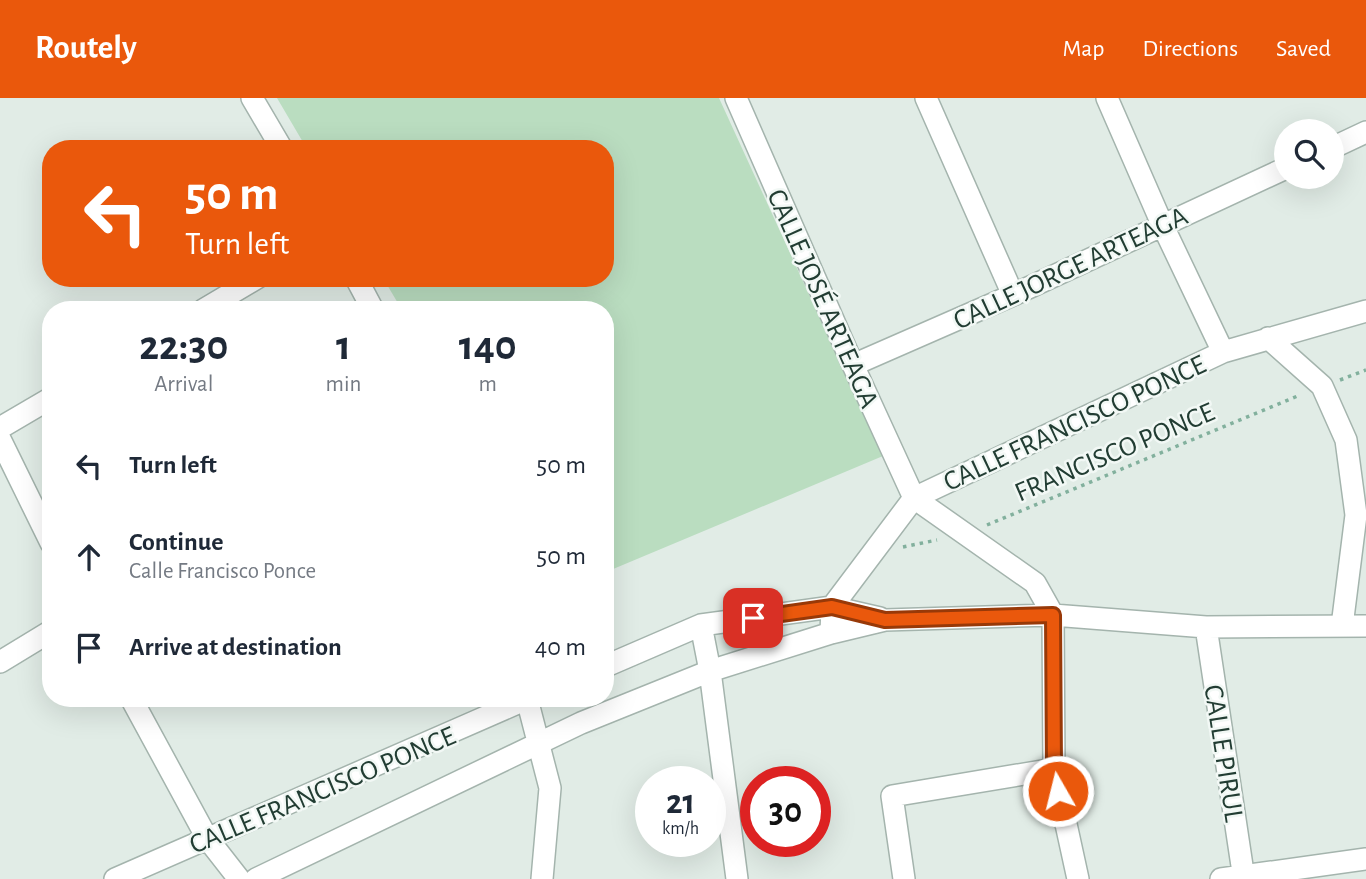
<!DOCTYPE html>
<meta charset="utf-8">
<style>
:root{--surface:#fff;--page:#f2f2f3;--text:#1f2937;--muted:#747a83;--accent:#ea580c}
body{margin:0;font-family:"Alegreya Sans",sans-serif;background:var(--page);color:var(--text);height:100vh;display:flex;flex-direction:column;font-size:26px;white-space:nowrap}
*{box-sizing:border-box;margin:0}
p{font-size:23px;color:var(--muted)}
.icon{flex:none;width:38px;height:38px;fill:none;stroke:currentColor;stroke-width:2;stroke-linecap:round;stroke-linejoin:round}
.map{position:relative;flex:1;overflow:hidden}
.side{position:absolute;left:42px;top:203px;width:572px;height:406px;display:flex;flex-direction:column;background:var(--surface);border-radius:28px;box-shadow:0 7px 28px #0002}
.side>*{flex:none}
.top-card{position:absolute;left:42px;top:42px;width:572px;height:147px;border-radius:28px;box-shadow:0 7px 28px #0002;background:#ea580c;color:#fff;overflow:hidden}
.fabs{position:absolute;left:1274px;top:21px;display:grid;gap:14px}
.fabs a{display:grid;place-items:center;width:70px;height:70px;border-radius:50%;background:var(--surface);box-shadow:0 7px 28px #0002;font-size:35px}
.speed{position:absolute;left:635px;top:668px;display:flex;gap:14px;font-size:35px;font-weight:700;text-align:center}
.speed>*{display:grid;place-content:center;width:91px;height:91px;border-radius:50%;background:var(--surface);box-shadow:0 7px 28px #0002;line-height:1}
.speed small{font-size:18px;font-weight:400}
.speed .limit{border:10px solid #d22;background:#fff;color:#111}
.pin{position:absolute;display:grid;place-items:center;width:60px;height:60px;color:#fff;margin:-30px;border-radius:14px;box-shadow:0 4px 10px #0006}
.me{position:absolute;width:77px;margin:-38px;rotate:352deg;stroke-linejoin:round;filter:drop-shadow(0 0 5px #0008)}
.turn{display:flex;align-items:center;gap:24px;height:147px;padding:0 28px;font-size:32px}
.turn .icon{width:91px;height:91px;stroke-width:2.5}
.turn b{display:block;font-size:49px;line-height:60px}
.eta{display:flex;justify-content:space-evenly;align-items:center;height:119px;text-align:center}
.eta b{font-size:42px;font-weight:600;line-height:49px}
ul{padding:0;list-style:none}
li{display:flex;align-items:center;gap:21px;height:91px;padding:0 28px}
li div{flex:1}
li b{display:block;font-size:26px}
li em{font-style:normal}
header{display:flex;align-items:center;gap:42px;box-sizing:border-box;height:98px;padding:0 35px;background:var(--accent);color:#fff}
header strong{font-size:33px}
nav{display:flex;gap:38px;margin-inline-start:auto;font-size:24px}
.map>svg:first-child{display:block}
</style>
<header>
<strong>Routely</strong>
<nav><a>Map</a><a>Directions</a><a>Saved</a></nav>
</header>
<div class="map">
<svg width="1366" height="781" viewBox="0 0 1366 781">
<rect width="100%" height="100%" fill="#e1ece6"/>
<path fill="#baddc0" d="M277 0H719L883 358 606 474V212H402L383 180H606V51H307Z"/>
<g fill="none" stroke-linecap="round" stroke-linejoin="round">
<defs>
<path id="minor" d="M252 0 282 51
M736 0 853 267 914 400 1035 485 1053 517 1054 671 1078 781
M926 0 1013 197
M1107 0 1162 126 1223 254
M1332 50 1366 34
M356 180 373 212
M203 212 257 180
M1268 240 1322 288 1346 342 1356 417 1342 528
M853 267 1013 197 1286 70
M0 330 51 300
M0 341 51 445
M701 527 710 573 737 781
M1206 529 1244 781
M831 535 832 509 914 400 1223 254 1366 213
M0 564 51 533
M606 568 701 527 832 509 880 520
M131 600 207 740 239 781
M527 601 550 690 542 781
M115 781 529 600
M256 781 581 625 710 573 831 535 885 522 1053 517 1206 529 1366 528
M904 781 892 698 1054 671
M1221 781 1366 761"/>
</defs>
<use href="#minor" stroke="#a4b4ad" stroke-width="24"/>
<path stroke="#82b09d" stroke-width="3.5" stroke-dasharray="3.5 5" stroke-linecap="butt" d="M1340 282 1366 272
M987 427 1300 297
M903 449 937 442"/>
<use href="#minor" stroke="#fff" stroke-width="21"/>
</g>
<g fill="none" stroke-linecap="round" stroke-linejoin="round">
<defs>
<path id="route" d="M753 520 832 509 885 522 1053 517 1054 671 1058 693"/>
</defs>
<use href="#route" stroke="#983908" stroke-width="18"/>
<use href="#route" stroke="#ea580c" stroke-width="12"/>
</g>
<g text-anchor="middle" stroke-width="5" stroke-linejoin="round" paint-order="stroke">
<g font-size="28" fill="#223d33" stroke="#f2f8f5">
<text transform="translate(1070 169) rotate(-25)" y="10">CALLE JORGE ARTEAGA</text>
<text transform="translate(824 200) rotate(66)" y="10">CALLE JOSÉ ARTEAGA</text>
<text transform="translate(1074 324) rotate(-25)" y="10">CALLE FRANCISCO PONCE</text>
<text transform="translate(1114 353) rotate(-23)" y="10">FRANCISCO PONCE</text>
<text transform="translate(1225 655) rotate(81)" y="10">CALLE PIRUL</text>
<text transform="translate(322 691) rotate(-23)" y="10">CALLE FRANCISCO PONCE</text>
</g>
</g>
</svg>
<div class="fabs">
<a><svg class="icon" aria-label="search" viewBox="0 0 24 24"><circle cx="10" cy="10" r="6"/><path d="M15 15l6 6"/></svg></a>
</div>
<div class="speed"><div>21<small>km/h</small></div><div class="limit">30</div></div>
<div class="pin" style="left:753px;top:520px;background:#d93025"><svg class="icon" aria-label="arrive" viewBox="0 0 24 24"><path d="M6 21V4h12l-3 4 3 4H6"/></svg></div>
<svg class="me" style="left:1058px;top:693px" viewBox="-20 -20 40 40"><circle r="17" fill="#ea580c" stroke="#fff" stroke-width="3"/><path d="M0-11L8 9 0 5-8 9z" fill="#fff"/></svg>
<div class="top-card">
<div class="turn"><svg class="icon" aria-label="left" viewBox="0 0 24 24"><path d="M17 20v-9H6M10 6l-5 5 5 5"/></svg><div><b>50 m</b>Turn left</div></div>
</div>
<section class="side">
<div class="eta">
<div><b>22:30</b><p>Arrival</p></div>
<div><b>1</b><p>min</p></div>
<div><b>140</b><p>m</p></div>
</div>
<ul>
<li><svg class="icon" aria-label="left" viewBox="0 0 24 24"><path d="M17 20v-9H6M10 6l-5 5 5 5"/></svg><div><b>Turn left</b></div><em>50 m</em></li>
<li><svg class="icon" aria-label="ahead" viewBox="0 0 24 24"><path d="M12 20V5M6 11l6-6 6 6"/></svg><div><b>Continue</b><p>Calle Francisco Ponce</p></div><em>50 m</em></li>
<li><svg class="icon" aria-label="arrive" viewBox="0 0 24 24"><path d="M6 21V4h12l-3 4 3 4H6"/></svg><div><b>Arrive at destination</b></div><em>40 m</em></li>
</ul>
</section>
</div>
